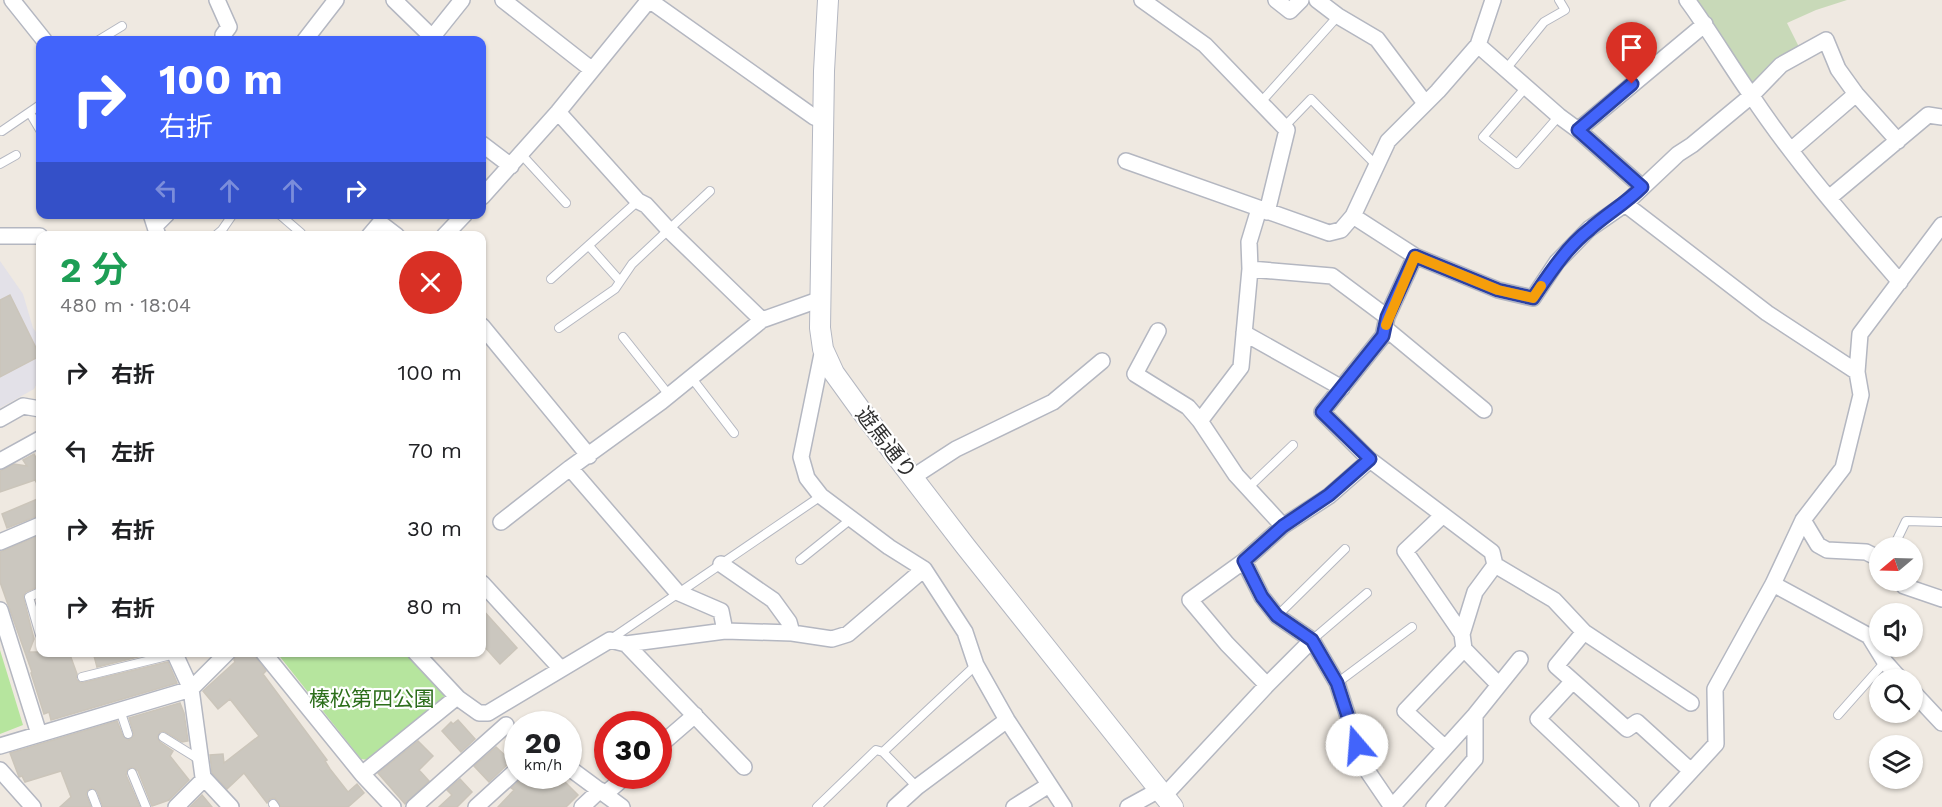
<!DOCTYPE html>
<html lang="ja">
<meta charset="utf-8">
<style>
:root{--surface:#fff;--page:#f6f6f6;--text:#202124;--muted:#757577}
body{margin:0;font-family:"Work Sans","Noto Sans JP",sans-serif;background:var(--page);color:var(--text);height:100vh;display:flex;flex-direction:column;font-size:22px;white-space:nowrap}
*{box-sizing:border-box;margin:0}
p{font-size:20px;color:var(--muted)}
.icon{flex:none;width:33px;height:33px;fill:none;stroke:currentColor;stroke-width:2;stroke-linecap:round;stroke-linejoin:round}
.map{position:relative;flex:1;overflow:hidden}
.panel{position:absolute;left:36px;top:231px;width:450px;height:426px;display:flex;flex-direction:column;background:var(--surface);border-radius:12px;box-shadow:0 2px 4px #0004}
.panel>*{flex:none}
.top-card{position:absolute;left:36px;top:36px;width:450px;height:183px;border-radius:12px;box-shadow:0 2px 4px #0004;background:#4264fb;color:#fff;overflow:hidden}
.needle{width:39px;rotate:251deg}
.controls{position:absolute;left:1869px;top:537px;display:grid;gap:12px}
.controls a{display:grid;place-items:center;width:54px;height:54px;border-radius:50%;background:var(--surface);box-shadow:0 2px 4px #0004;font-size:30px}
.speed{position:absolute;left:504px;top:711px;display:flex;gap:12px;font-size:30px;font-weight:700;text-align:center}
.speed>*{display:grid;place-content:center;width:78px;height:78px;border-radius:50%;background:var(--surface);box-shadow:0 2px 4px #0004;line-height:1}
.speed small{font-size:15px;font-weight:400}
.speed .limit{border:9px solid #d22;background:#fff;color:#111}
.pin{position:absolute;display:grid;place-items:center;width:51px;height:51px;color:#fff;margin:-62px -26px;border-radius:50% 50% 50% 0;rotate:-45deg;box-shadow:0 0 6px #0007}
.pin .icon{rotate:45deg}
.me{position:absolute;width:66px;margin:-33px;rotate:342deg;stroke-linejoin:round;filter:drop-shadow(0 0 4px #0008)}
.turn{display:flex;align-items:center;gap:21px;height:126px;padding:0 24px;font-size:27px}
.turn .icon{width:78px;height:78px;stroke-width:2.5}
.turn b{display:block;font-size:42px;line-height:51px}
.lanes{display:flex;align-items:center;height:57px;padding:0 24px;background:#0003;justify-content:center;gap:30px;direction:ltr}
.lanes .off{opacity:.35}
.round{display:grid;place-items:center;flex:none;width:63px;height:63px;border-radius:32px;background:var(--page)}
.summary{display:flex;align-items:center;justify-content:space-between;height:102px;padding:0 24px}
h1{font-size:36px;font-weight:700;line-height:45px;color:#1e9e55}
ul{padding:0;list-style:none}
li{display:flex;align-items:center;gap:18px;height:78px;padding:0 24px}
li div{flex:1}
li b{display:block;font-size:22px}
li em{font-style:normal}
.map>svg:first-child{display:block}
</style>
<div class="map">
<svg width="1942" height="807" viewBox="0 0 1942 807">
<rect width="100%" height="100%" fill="#efe9e1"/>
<path fill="#e3e1e8" d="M0 261 23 294 33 328 40 338V377L34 389 0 408Z"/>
<path fill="#b6e59e" d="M0 650 23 725 0 734Z
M277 653H407L444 692V698L369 760 361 759Z"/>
<path fill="#c8d9b8" d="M1693 0H1847L1816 10 1787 23 1800 49 1753 86Z"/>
<path fill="#cbc7bf" stroke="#cbc5ba" stroke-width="1.5" d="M10 295 40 356 0 377V300Z
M34 454 40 465V489L35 480 0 492V471L14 464 27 466 23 460Z
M40 498V515L7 528 2 514Z
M40 535V586L26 592 23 596 34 639 29 652H69L77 674 76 679 81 683 168 662 177 683 51 720 49 712 44 714 31 673 32 672 0 582V552Z
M482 609 517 648 500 664 482 644Z
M93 652H142V656L97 667Z
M237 652H252L266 671 263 674 327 760 325 761 330 769 348 792 357 784 364 793 348 807H281L275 798 270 799 267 803 244 773 227 789 212 773 210 755 223 754 224 763 259 736 230 699 218 709 203 691 235 662 234 660Z
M180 703 184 713 188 741 182 742 164 731 160 732 157 737 160 742 173 751 170 756 189 780 169 800 152 806 138 771 132 767 128 769 126 775 140 807H103L97 791 92 788 88 790 86 794 91 807H60L71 797 61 771 25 782 22 776 19 777 10 753 117 721 123 736 129 740 134 735 129 718Z
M458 720 475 739 461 752 442 731 451 722 453 724Z
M418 741 433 756 419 770 429 781 405 804 378 773Z
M496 747 511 761 489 782 474 766Z
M525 776H537L552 789 558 784 560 786 565 782 578 795 566 807H498L514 790 511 788Z
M460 779 472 792 457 807H439L452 795 447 790Z
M202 795 212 807H190Z"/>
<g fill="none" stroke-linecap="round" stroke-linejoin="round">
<defs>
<path id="service" d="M99 40 122 26
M1506 69 1544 22 1565 10 1559 0
M1526 87 1483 137 1517 164 1559 116
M1261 102 1338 16
M30 113 40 130
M1284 127 1311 99 1377 166
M2 131 40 105
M521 154 566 203
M0 164 16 155
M279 214 301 233
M215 236 222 230 233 214
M589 246 620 281
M551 279 638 201
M559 328 615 289 632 264 710 191
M623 337 669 395
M691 377 734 433
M1248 488 1293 445
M1893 548 1906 521 1942 522
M800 560 851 519
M40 592 29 597 40 635
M1277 616 1345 549
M611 639 821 496
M1312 640 1367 593
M82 677 175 654
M1337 683 1412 627
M120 710 128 734
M1838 715 1885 662
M163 737 200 760
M883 752 976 665
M132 773 146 807
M92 794 97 807
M273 804 275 807
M817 807 876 750 883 752 917 787"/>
<path id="minor" d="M12 0 44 40
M217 0 229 27 223 35
M394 0 433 38
M503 0 591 69
M649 0 814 117 824 121
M1142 0 1205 45 1287 130 1267 212
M1276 0 1290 11 1301 0
M1317 0 1338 16 1377 39 1425 103
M1687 0C1710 31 1729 64 1751 95 1795 161 1848 222 1900 282
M305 40 336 0
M430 40 462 0
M1478 45 1559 116 1578 130 1705 24
M558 112 638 201 646 205 669 230 762 320
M1578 130 1642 187
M482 144 511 166
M1791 150 1856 94
M1126 161 1329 233 1341 230 1353 216 1388 141 1438 91 1478 45 1493 0
M482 197 558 112 649 0
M1829 198 1928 115 1942 117
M1625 204 1767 313 1857 372
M1259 209 1249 242 1250 269 1332 276 1387 317 1415 256
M151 214 158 236
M1353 216 1415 256 1498 290 1533 298 1557 262 1589 229 1625 204 1678 154 1692 145 1751 96 1781 65 1826 40 1838 69 1856 94 1898 141
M155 226 167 214
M0 236H40
M369 236 380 223 397 236
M444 236 465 214
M1387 317 1383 336 1322 412 1370 460 1443 515
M482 326 589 456
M1385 328 1484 410
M1158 331 1135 374 1188 407 1200 421 1236 475 1283 526
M1244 333 1342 388
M823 349 801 457 807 478 821 496 889 547 924 569 965 632 976 665 1007 720 1064 807
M0 419 23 406 40 409
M1200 421 1241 367 1250 269
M0 461 40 439
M570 468 677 592 721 611 725 631
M913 477 956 449 1053 402 1102 361
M1803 520 1818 545 1827 550 1866 552 1880 559
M501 522 570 468 661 402 762 320 821 299
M0 542 40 525
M1244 561 1262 597 1277 616 1312 640 1337 683 1364 766 1392 807 1475 715 1520 659
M721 564 773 600 789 622 792 633
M1899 580 1904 586 1942 599
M482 583 561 669
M1773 584 1869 636 1885 662 1901 680
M0 610 39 734
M1584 632 1556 666 1627 729 1637 722 1691 771
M1462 634 1405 551 1443 515 1492 552 1495 565 1554 600 1584 632 1691 703
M626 644 744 767
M1464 649 1499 685
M174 652 191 689 203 777 231 807
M263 652 362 774 393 807
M415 652 458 698 479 713H488L610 640 626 644 725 631 792 633 832 639 848 634 924 569
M1572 682 1538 719 1631 807
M1267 685 1227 644 1190 600 1244 561 1283 526 1329 496 1370 460
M1912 691 1942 723
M0 746 191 689 228 652
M658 747 695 715
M1444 747 1405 711 1464 649 1462 634 1475 592 1495 565
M568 767 622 807
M0 770 33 807
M362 774 457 697
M605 794 626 776
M1164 796 1267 685 1312 640
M176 807 204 779
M414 807 506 725
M476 807 518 769
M582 807 600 790
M895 807 917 787 1007 720
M1014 807 1049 785
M1128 807 1159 790
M1434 807 1475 759V715
M1658 807 1716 744 1715 689 1773 584 1803 520 1843 468 1861 395 1857 372 1860 334 1942 225"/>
<path id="tertiary" d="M828 0 824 71 820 328 823 349 834 373 860 409 966 547 1173 807"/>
</defs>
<use href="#service" stroke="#b4b7c1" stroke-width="10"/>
<use href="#minor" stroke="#b4b7c1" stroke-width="18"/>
<use href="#tertiary" stroke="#b4b7c1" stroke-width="22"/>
<use href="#service" stroke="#fff" stroke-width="8"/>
<use href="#minor" stroke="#fff" stroke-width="15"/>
<use href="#tertiary" stroke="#fff" stroke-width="20"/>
</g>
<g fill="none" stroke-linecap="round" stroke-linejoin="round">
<defs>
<path id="route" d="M1357 745 1337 683 1312 640 1277 616 1262 597 1244 561 1283 526 1329 495 1370 459 1322 412 1383 336 1387 317 1415 256 1498 290 1533 298C1550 273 1566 248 1590 229 1607 214 1626 203 1642 187L1578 130 1632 84"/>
</defs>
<use href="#route" stroke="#2b41a3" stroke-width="15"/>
<use href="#route" stroke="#4264fb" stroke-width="10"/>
<path stroke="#f59e0b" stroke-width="10" d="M1386 325 1415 256 1498 290 1533 298 1541 286"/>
</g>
<g text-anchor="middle" stroke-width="4.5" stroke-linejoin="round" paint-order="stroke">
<g font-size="21" fill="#2e2e2e" stroke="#fff">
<text transform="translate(886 443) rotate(52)" y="7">遊馬通り</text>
</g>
<g font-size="21" fill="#2c6e1b" stroke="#fff">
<text x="372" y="706">榛松第四公園</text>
</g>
</g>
</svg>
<div class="controls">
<a><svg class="needle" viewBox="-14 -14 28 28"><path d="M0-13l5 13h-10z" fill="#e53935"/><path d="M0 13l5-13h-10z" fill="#757577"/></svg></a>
<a><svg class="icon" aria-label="sound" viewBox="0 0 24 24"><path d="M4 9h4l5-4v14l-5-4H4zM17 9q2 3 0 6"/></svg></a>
<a><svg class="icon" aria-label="search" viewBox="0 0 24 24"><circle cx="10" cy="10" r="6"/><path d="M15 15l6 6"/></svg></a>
<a><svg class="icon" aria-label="layers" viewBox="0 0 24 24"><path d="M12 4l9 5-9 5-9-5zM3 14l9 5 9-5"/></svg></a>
</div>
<div class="speed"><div>20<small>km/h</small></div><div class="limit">30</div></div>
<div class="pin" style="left:1632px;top:84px;background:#d93025"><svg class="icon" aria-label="arrive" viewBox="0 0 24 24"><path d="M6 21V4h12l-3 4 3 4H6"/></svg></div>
<svg class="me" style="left:1357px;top:745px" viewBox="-20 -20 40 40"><circle r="19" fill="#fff"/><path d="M0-13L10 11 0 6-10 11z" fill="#4264fb"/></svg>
<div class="top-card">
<div class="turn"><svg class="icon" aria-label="right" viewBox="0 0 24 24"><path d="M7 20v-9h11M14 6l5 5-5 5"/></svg><div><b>100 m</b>右折</div></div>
<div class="lanes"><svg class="icon off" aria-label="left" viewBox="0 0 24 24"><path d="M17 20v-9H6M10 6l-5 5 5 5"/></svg><svg class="icon off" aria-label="ahead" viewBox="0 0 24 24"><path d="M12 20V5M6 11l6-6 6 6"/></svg><svg class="icon off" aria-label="ahead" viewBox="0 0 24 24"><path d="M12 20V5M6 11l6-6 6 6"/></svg><svg class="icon" aria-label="right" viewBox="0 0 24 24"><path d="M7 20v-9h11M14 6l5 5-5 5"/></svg></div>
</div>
<section class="panel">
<div class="summary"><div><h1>2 分</h1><p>480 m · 18:04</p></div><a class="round" style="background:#d93025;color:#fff"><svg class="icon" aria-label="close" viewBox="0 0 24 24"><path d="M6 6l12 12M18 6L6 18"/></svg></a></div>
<ul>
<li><svg class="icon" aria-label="right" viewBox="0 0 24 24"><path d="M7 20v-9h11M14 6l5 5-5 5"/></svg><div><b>右折</b></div><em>100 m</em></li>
<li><svg class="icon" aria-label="left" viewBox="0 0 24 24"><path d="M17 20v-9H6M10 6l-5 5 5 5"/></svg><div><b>左折</b></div><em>70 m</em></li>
<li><svg class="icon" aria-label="right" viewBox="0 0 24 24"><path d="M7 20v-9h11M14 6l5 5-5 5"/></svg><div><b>右折</b></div><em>30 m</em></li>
<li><svg class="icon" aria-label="right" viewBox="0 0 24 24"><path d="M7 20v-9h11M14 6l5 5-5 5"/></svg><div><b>右折</b></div><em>80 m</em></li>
</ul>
</section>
</div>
